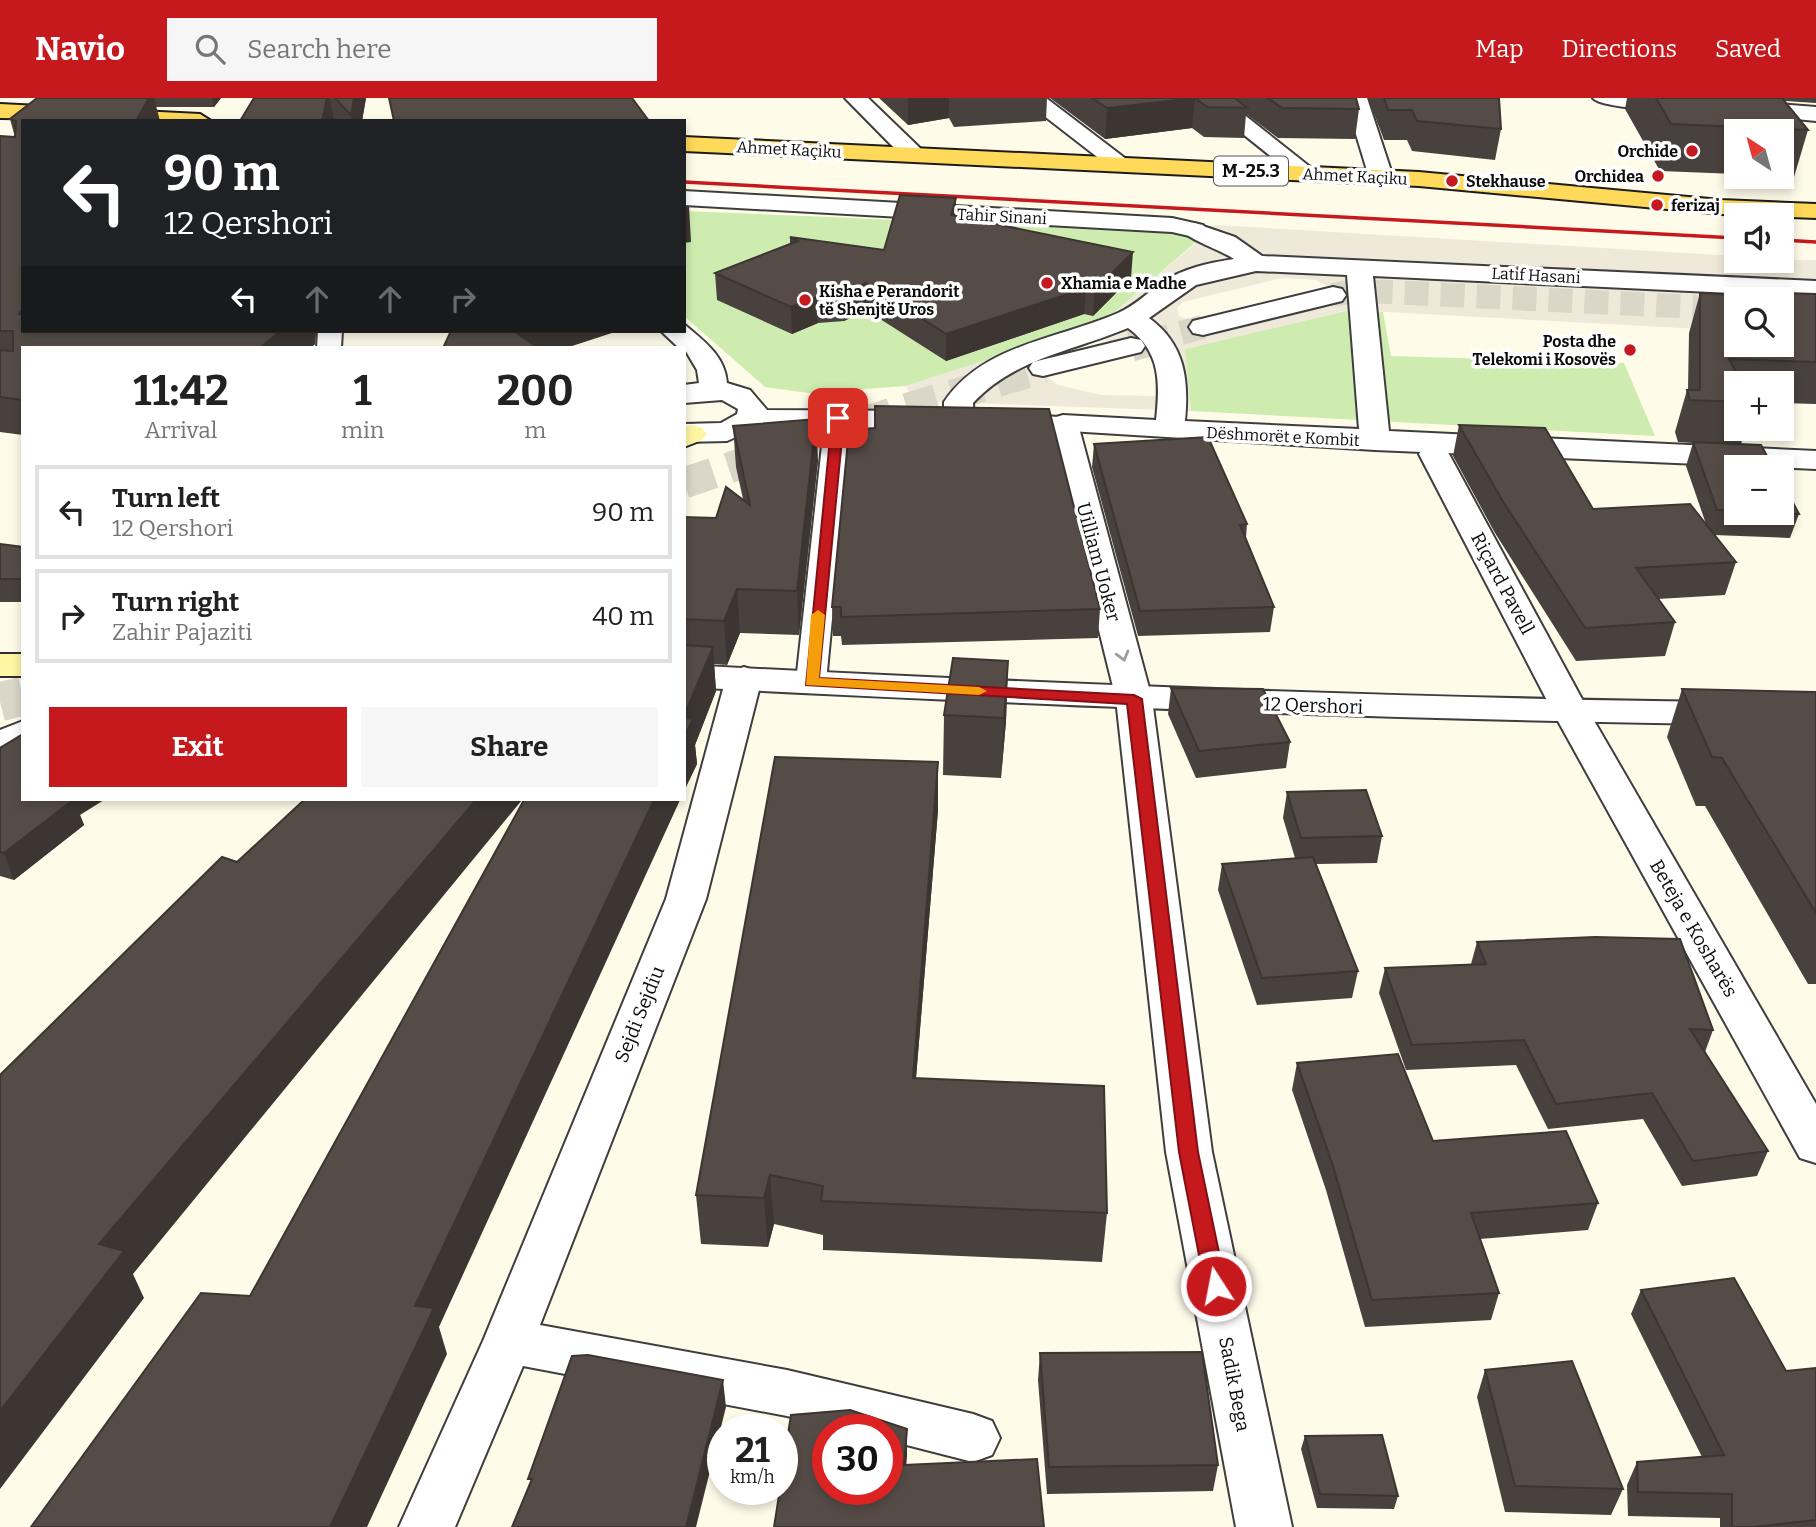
<!DOCTYPE html>
<meta charset="utf-8">
<style>
:root{--surface:#fff;--page:#f6f6f6;--text:#222;--muted:#767676;--line:#e0e0e0;--accent:#c5191e}
body{margin:0;font-family:Bitter,serif;background:var(--page);color:var(--text);height:100vh;display:flex;flex-direction:column;font-size:26px;white-space:nowrap}
*{box-sizing:border-box;margin:0}
p{font-size:23px;color:var(--muted)}
.icon{flex:none;width:38px;height:38px;fill:none;stroke:currentColor;stroke-width:2;stroke-linecap:round;stroke-linejoin:round}
.map{position:relative;flex:1;overflow:hidden}
.drawer{position:absolute;left:21px;top:248px;width:665px;height:455px;display:flex;flex-direction:column;background:var(--surface);border-radius:0px;box-shadow:0 4px 10px #0003}
.drawer>*{flex:none}
.banner{position:absolute;left:21px;top:21px;width:665px;height:214px;border-radius:0px;box-shadow:0 4px 10px #0003;background:#202124;color:#fff;overflow:hidden}
.needle{width:46px;rotate:324deg}
.fabs{position:absolute;left:1724px;top:21px;display:grid;gap:14px}
.fabs a{display:grid;place-items:center;width:70px;height:70px;border-radius:0px;background:var(--surface);box-shadow:0 4px 10px #0003;font-size:35px}
.speed{position:absolute;left:707px;top:1316px;display:flex;gap:14px;font-size:35px;font-weight:700;text-align:center}
.speed>*{display:grid;place-content:center;width:91px;height:91px;border-radius:50%;background:var(--surface);box-shadow:0 4px 10px #0003;line-height:1}
.speed small{font-size:18px;font-weight:400}
.speed .limit{border:10px solid #d22;background:#fff;color:#111}
.pin{position:absolute;display:grid;place-items:center;width:60px;height:60px;color:#fff;margin:-30px;border-radius:14px;box-shadow:0 4px 10px #0006}
.me{position:absolute;width:77px;margin:-38px;rotate:349deg;stroke-linejoin:round;filter:drop-shadow(0 0 5px #0008)}
.turn{display:flex;align-items:center;gap:24px;height:147px;padding:0 28px;font-size:32px}
.turn .icon{width:91px;height:91px;stroke-width:2.5}
.turn b{display:block;font-size:49px;line-height:60px}
.lanes{display:flex;align-items:center;height:66px;padding:0 28px;background:#0003;justify-content:center;gap:35px;direction:ltr}
.lanes .off{opacity:.35}
.eta{display:flex;justify-content:space-evenly;align-items:center;height:119px;text-align:center}
.eta b{font-size:42px;font-weight:700;line-height:49px}
.cta{display:flex;gap:14px;margin-top:auto;padding:14px 28px}
.cta a{flex:1;height:80px;border-radius:0px;background:var(--accent);color:#fff;font-size:28px;font-weight:700;line-height:80px;text-align:center}
.cta a+a{background:var(--page);color:var(--text)}
ul{padding:0;list-style:none}
li{display:flex;align-items:center;gap:21px;height:94px;margin:0 14px 10px;padding:0 14px;border:4px solid var(--line);border-radius:0px}
li div{flex:1}
li b{display:block;font-size:26px}
li em{font-style:normal}
header{display:flex;align-items:center;gap:42px;box-sizing:border-box;height:98px;padding:0 35px;background:var(--accent);color:#fff}
header strong{font-size:33px}
nav{display:flex;gap:38px;margin-inline-start:auto;font-size:24px}
.search{width:490px;height:63px;background:var(--page);display:flex;align-items:center;gap:18px;box-sizing:border-box;padding:0 24px;border-radius:0px;color:var(--muted);font-size:26px}
.map>svg:first-child{display:block}
</style>
<header>
<strong>Navio</strong>
<div class="search"><svg class="icon" aria-label="search" viewBox="0 0 24 24"><circle cx="10" cy="10" r="6"/><path d="M15 15l6 6"/></svg>Search here</div>
<nav><a>Map</a><a>Directions</a><a>Saved</a></nav>
</header>
<div class="map">
<svg width="1816" height="1429" viewBox="0 0 1816 1429">
<rect width="100%" height="100%" fill="#fffbe9"/>
<path fill="#ceecb0" d="M684 113 1183 134 1197 143 1102 225 906 288 808 295 765 289 684 218Z
M1350 212 1383 214 1391 258 1624 265 1655 338 1191 313 1184 251Z"/>
<path fill="#efe9d9" fill-rule="evenodd" d="M1216 127 1736 158V163L1816 162V237L1782 201H1736V233L1350 212 1185 251 1191 313 914 303 906 288 1102 225 1197 144 1183 134ZM1282 180 1316 182 1331 191 1203 229 1179 218 1177 210 1183 204ZM1103 242 1131 248 1147 256 1154 264 1156 298 1101 297 1058 287 1046 278 1042 263 1049 255 1081 243Z"/>
<g fill="none" stroke-linecap="round" stroke-linejoin="round">
<path stroke="#dad7c8" stroke-width="24" stroke-dasharray="24 12" stroke-linecap="butt" d="M1333 197 1355 193 1389 194 1736 211
M1146 244 1203 229"/>
<path stroke="#dad7c8" stroke-width="31" stroke-dasharray="31 16" stroke-linecap="butt" d="M1131 248 1153 242
M684 385 892 315 1043 270"/>
<path stroke="#dad7c8" stroke-width="39" stroke-dasharray="39 19" stroke-linecap="butt" d="M0 604 23 598"/>
<defs>
<path id="service" d="M318 233H342L341 250H317Z
M838 312 847 315 851 320 826 584 822 590 811 593 800 590 796 584 825 320 829 315Z"/>
<path id="pedestrian" d="M1194 125 1235 139 1262 158 1816 183V199L1373 178 1389 333 1816 353V371L1375 352 1053 332 1048 326 1053 320 1063 317 1156 322C1160 285 1161 254 1128 230 1074 253 1014 260 973 305L974 323 969 329 959 332 949 329 944 323V304C983 246 1059 241 1118 215 1135 208 1148 194 1163 184 1184 170 1209 165 1234 161 1221 152 1189 142 1182 132L1185 127ZM1256 173 1347 177 1359 331 1185 323C1189 282 1185 246 1149 220L1196 187Z"/>
<path id="minor" d="M845 0H868L923 53 927 58 923 63H907Z
M1021 0H1046L1134 67 1130 72H1114Z
M1198 0H1223L1319 76 1315 81H1299Z
M1345 0H1367L1393 79 1389 84H1373L1369 79Z
M1593 0H1680L1689 6C1682 16 1600 10 1593 0Z
M1742 3 1816 9V23L1734 15 1731 10 1734 5Z
M684 93 1172 120 1203 127 1206 132 1203 137 1194 139 1172 134 684 107Z
M1333 189 1342 191 1346 197 1342 203 1203 237 1193 235 1189 229 1193 223Z
M685 227C704 243 725 258 727 285L750 292 767 312 927 313 937 316 942 322 937 328 927 331 756 330 727 343 684 344V326L721 325 737 316 738 311 722 302 684 305V287L699 285 697 272 684 250H679L661 233H684Z
M1131 240 1141 242 1145 248 1141 254 1043 278 1033 276 1029 270 1033 264Z
M1001 315 1073 320 1078 326 1152 601 1212 1054 1292 1429H1236L1166 1054 1116 601 1050 334 991 330 986 324 991 318Z
M1434 347 1445 350 1449 356 1589 614 1816 1006V1065L1800 1060 1553 614 1419 356 1423 350Z
M744 569 756 573 762 580 706 801 540 1227 787 1272 973 1316 992 1323 1000 1340 992 1357 973 1364 887 1342V1332H844L787 1318 523 1268 455 1429H399L483 1243 666 801 726 580 732 573Z
M23 623V649L0 658V632Z"/>
<path id="tertiary" d="M684 567C1062 587 1438 602 1816 605V627C1438 624 1061 608 684 589Z"/>
<path id="secondary" d="M692 327 702 330 707 336 702 342 684 349V329Z
M0 556H23V578H0Z"/>
<path id="primary" d="M0 6 200 16 211 23 0 20Z
M684 39 1419 74 1721 102 1816 106V120L1721 116 1419 88 684 53Z"/>
</defs>
<use href="#service" stroke="#3e3e3e" stroke-width="4"/>
<use href="#pedestrian" stroke="#3e3e3e" stroke-width="4"/>
<use href="#minor" stroke="#3e3e3e" stroke-width="4"/>
<use href="#tertiary" stroke="#3e3e3e" stroke-width="4"/>
<use href="#secondary" stroke="#2d2d2d" stroke-width="4"/>
<use href="#primary" stroke="#1c1c1c" stroke-width="4"/>
<use href="#service" fill="#fff" fill-rule="evenodd"/>
<use href="#pedestrian" fill="#fff" fill-rule="evenodd"/>
<use href="#minor" fill="#fff" fill-rule="evenodd"/>
<use href="#tertiary" fill="#fff" fill-rule="evenodd"/>
<use href="#secondary" fill="#fff6a4" fill-rule="evenodd"/>
<use href="#primary" fill="#ffd959" fill-rule="evenodd"/>
<path stroke="#c5191e" stroke-width="3.5" d="M684 84 1736 140
M1782 142 1816 144"/>
</g>
<path fill="#49413d" d="M37 0H221L214 9H156L23 23V233H316L315 246 310 250H23V337L0 334V38L15 39 10 21Z
M254 0H366L362 23H240Z
M879 0H1047L1046 23 954 29 949 20 908 27Z
M1050 0H1356L1359 11 1355 41 1278 40 1246 16 1244 40 1204 39 1192 30 1105 41Z
M1368 0H1499L1501 31 1495 62 1412 53 1407 42H1384Z
M1627 0H1816V5L1785 3 1808 32 1794 79H1782V33H1736V76L1660 73 1625 11Z
M956 100V117L1131 180 1093 218 1084 216 946 263 866 212 844 223 818 225 792 236 717 202 715 175 790 146V139L884 152Z
M1757 194 1816 196V306L1782 305V285H1736V331H1746L1741 346 1736 369V415L1799 416 1790 440 1714 437 1736 464 1725 497 1658 501 1675 524 1665 558 1576 563 1495 435 1453 358 1459 327 1593 411 1706 426 1686 368 1693 345 1678 344 1675 334 1687 292H1688L1689 235 1700 195 1756 197Z
M733 328 818 362 799 537 740 535 727 567 714 566 716 593 695 647 697 666 684 693V419L716 420 743 401 736 369Z
M1094 346 1247 426 1246 440 1274 509 1270 534 1138 538 1092 369Z
M0 446 23 449V504H0Z
M832 509 1100 511 1098 540 842 547 841 538H833Z
M1008 563 1006 623 1001 680 943 677 944 617Z
M1171 590 1290 644 1286 670 1196 680 1168 616Z
M1682 591 1816 594V886H1808L1705 708H1696L1667 639Z
M0 650 80 717 84 727 14 782 0 778Z
M1287 694 1382 738 1377 765 1316 766 1358 873 1352 900 1257 907 1218 792 1222 766 1295 760 1283 720Z
M938 712 916 980 1107 1115 1102 1164 823 1152V1137L774 1126 768 1149 701 1146 696 1097Z
M1477 844 1713 932 1705 954 1768 1053 1757 1078 1682 1088 1643 1021 1548 1031 1516 967 1406 972 1379 895 1385 870 1471 866Z
M1297 965 1433 1043 1598 1105 1588 1132 1480 1141 1499 1195 1491 1222 1365 1229 1326 1092 1292 992Z
M1641 1192 1786 1273 1816 1270V1429H1720V1420L1628 1418 1627 1387 1637 1364 1702 1359 1631 1216Z
M1040 1255 1218 1367 1213 1393 1047 1396 1038 1282Z
M1485 1272 1623 1391 1611 1417 1505 1414 1477 1299Z
M1305 1338 1398 1398 1394 1411 1317 1410 1301 1351Z"/>
<path fill="#3c3532" d="M149 0H154L160 23H136Z
M212 0H221L214 9Z
M327 0H330L334 23H322Z
M354 0H366L362 23H352L351 17Z
M908 0H949V20L908 27Z
M1195 0 1192 30 1105 41 1107 10Z
M956 100V125L951 117Z
M689 108 691 144 684 145V109Z
M1133 154 1131 180 1093 218 1095 192Z
M866 185V212L844 223V197Z
M1086 190 1084 216 946 263V236Z
M817 199 818 225 792 236 791 209Z
M280 233H316L315 246 310 250H260Z
M509 233H618L566 250H512Z
M816 321 818 362 799 537 797 493Z
M737 491 740 535 727 567 724 523Z
M713 549 716 593 695 647 697 666 684 693V618Z
M1008 563 1006 623 1001 680 1004 620Z
M938 664V712L912 1029 913 980Z
M61 702H104L80 717 84 727 14 782 4 755Z
M476 702H522L133 1176 144 1200 0 1391V1313L99 1146Z
M654 702H680L439 1229 447 1256 367 1429H330L415 1208Z
M770 1077 774 1126 768 1149 764 1100Z
M723 1282 726 1309 696 1429H686Z
M907 1331V1358L904 1393V1367Z"/>
<path fill="#554c47" stroke="#3c3532" stroke-width="2" fill-rule="evenodd" d="M37 0H149L136 23H23V211L19 216 23 217V233H280L260 250H23V302L0 299V252L13 253V233H0V38L15 39 16 23 10 21Z
M254 0H327L322 23H240Z
M335 0H354L351 17Z
M389 0H632L649 23H394Z
M1092 0H1235L1247 10 1207 9 1195 0 1107 10Z
M1268 0H1356L1359 11 1282 10Z
M1384 0H1499L1501 31 1417 23 1412 12H1388Z
M1656 0H1782L1808 32 1671 26Z
M900 97 956 100 951 117 1133 154 1095 192 1086 190 946 236 866 185 844 197 817 199 791 209 715 175 798 143 790 139 884 152Z
M1757 194 1816 196V264L1729 261 1742 285H1736V304L1690 302 1687 292H1700V195L1758 198ZM1736 201H1782V247H1736Z
M451 233H514L538 250H443Z
M875 308 1049 311 1100 511 841 519V509H832L849 332 875 330Z
M816 321 797 493 737 491 724 523 684 521V419L716 420 726 389 750 407 733 328Z
M1459 327 1545 330 1593 411 1690 406 1736 464 1636 470 1675 524 1585 530 1502 402Z
M1208 339 1247 426 1240 427 1274 509 1140 513 1094 346Z
M1693 344 1761 347 1773 369H1736V413L1717 412Z
M1782 384 1799 416 1774 415H1782Z
M0 446 23 449V481H0Z
M684 547 713 549 684 618Z
M953 560 1008 563 1004 620 944 617Z
M1171 590 1263 591 1290 644 1199 653Z
M1682 591 1816 594V815L1722 660 1712 659Z
M684 620 693 621 684 639Z
M23 636V702H73L4 755 0 754V650Z
M775 659 938 664 913 980 1104 988 1107 1115 821 1103 823 1088 770 1077 764 1100 696 1097Z
M1366 692 1382 738 1301 740 1287 694Z
M304 702H476L99 1146 124 1153 0 1313V977L222 759 237 764Z
M524 702H654L415 1208 434 1210 330 1429H31L201 1195 250 1198Z
M1313 759 1358 873 1262 880 1222 766Z
M1595 839 1680 841 1713 932 1690 931 1768 1053 1693 1063 1652 995 1556 1006 1524 942 1412 947 1385 870 1486 866 1477 844Z
M1398 956 1433 1043 1566 1033 1598 1105 1471 1115 1499 1195 1372 1202 1332 1065 1297 965Z
M1734 1180 1786 1273 1816 1270V1422L1753 1429H1732V1396L1638 1394 1637 1364 1724 1357 1641 1192Z
M1202 1254 1218 1367 1049 1369 1040 1255Z
M588 1257 723 1282 686 1429H512L532 1381H528L572 1258Z
M1572 1263 1623 1391 1515 1388 1485 1272Z
M850 1312 907 1331 904 1367 1037 1361 1044 1429H774L780 1391H782V1374L791 1317ZM828 1332H887V1391H828Z
M1382 1337 1398 1398 1320 1396 1305 1338Z"/>
<defs><path id="oneway-chevron" d="M-2-3.5L2.5 0L-2 3.5" fill="none" stroke-width="1.6" stroke-linecap="round" stroke-linejoin="round" transform="scale(1.75)"/></defs>
<use stroke="#9d9d9d" href="#oneway-chevron" transform="translate(1123 558) rotate(75)"/>
<path fill="#c5191e" stroke="#801014" stroke-width="2" d="M838 316 844 320 819 580 1134 597 1142 601 1198 1054 1226 1188 1223 1194 1216 1196 1208 1194 1205 1188 1179 1054 1127 606 806 587 832 320Z"/>
<path fill="#f59e0b" d="M818 512 825 517 819 580 979 589 987 593 979 597 806 587 811 517Z"/>
<g fill="#c5191e" stroke="#fff" stroke-width="2.5">
<circle cx="1692" cy="53" r="7"/>
<circle cx="1658" cy="78" r="7"/>
<circle cx="1452" cy="83" r="7"/>
<circle cx="1657" cy="107" r="7"/>
<circle cx="1047" cy="185" r="7"/>
<circle cx="805" cy="202" r="7"/>
<circle cx="1630" cy="252" r="7"/>
</g>
<g text-anchor="middle" stroke-width="7" stroke-linejoin="round" paint-order="stroke">
<g font-size="16" fill="#0b0b0b" stroke="#fff">
<text transform="translate(789 51) rotate(3)" y="6">Ahmet Kaçiku</text>
<text transform="translate(1355 78) rotate(3)" y="6">Ahmet Kaçiku</text>
<text transform="translate(1002 118) rotate(3)" y="6">Tahir Sinani</text>
<text transform="translate(1536 177) rotate(3)" y="6">Latif Hasani</text>
<text transform="translate(1283 338) rotate(3)" y="6">Dëshmorët e Kombit</text>
</g>
<g font-size="16" font-weight="bold" fill="#0b0b0b" stroke="#fff" text-anchor="start">
<text x="1678" y="59" text-anchor="end">Orchide</text>
<text x="1644" y="84" text-anchor="end">Orchidea</text>
<text x="1466" y="89">Stekhause</text>
<text x="1671" y="113">ferizaj</text>
<text x="1061" y="191">Xhamia e Madhe</text>
<text x="819" y="199">Kisha e Perandorit<tspan x="819" dy="18">të Shenjtë Uros</tspan></text>
<text x="1616" y="249" text-anchor="end">Posta dhe<tspan x="1616" dy="18">Telekomi i Kosovës</tspan></text>
</g>
<rect fill="#fff" stroke="#545454" stroke-width="2" x="1214" y="58.5" width="74" height="29" rx="5"/>
<g font-size="18" font-weight="bold" fill="#0b0b0b">
<text x="1251" y="79">M-25.3</text>
</g>
<g font-size="19" fill="#0b0b0b" stroke="#fff">
<text transform="translate(1099 464) rotate(75)" y="7">Uilliam Uoker</text>
<text transform="translate(1503 485) rotate(62)" y="7">Riçard Pavell</text>
<text transform="translate(1313 607) rotate(2)" y="7">12 Qershori</text>
<text transform="translate(1694 830) rotate(60)" y="7">Beteja e Kosharës</text>
<text transform="translate(639 916) rotate(-68)" y="7">Sejdi Sejdiu</text>
<text transform="translate(1235 1286) rotate(79)" y="7">Sadik Bega</text>
</g>
</g>
</svg>
<div class="fabs">
<a><svg class="needle" viewBox="-14 -14 28 28"><path d="M0-13l5 13h-10z" fill="#e53935"/><path d="M0 13l5-13h-10z" fill="#767676"/></svg></a>
<a><svg class="icon" aria-label="sound" viewBox="0 0 24 24"><path d="M4 9h4l5-4v14l-5-4H4zM17 9q2 3 0 6"/></svg></a>
<a><svg class="icon" aria-label="search" viewBox="0 0 24 24"><circle cx="10" cy="10" r="6"/><path d="M15 15l6 6"/></svg></a>
<a>+</a>
<a>−</a>
</div>
<div class="speed"><div>21<small>km/h</small></div><div class="limit">30</div></div>
<div class="pin" style="left:838px;top:320px;background:#d93025"><svg class="icon" aria-label="arrive" viewBox="0 0 24 24"><path d="M6 21V4h12l-3 4 3 4H6"/></svg></div>
<svg class="me" style="left:1216px;top:1188px" viewBox="-20 -20 40 40"><circle r="17" fill="#c5191e" stroke="#fff" stroke-width="3"/><path d="M0-11L8 9 0 5-8 9z" fill="#fff"/></svg>
<div class="banner">
<div class="turn"><svg class="icon" aria-label="left" viewBox="0 0 24 24"><path d="M17 20v-9H6M10 6l-5 5 5 5"/></svg><div><b>90 m</b>12 Qershori</div></div>
<div class="lanes"><svg class="icon" aria-label="left" viewBox="0 0 24 24"><path d="M17 20v-9H6M10 6l-5 5 5 5"/></svg><svg class="icon off" aria-label="ahead" viewBox="0 0 24 24"><path d="M12 20V5M6 11l6-6 6 6"/></svg><svg class="icon off" aria-label="ahead" viewBox="0 0 24 24"><path d="M12 20V5M6 11l6-6 6 6"/></svg><svg class="icon off" aria-label="right" viewBox="0 0 24 24"><path d="M7 20v-9h11M14 6l5 5-5 5"/></svg></div>
</div>
<section class="drawer">
<div class="eta">
<div><b>11:42</b><p>Arrival</p></div>
<div><b>1</b><p>min</p></div>
<div><b>200</b><p>m</p></div>
</div>
<ul>
<li><svg class="icon" aria-label="left" viewBox="0 0 24 24"><path d="M17 20v-9H6M10 6l-5 5 5 5"/></svg><div><b>Turn left</b><p>12 Qershori</p></div><em>90 m</em></li>
<li><svg class="icon" aria-label="right" viewBox="0 0 24 24"><path d="M7 20v-9h11M14 6l5 5-5 5"/></svg><div><b>Turn right</b><p>Zahir Pajaziti</p></div><em>40 m</em></li>
</ul>
<div class="cta"><a>Exit</a><a>Share</a></div>
</section>
</div>
